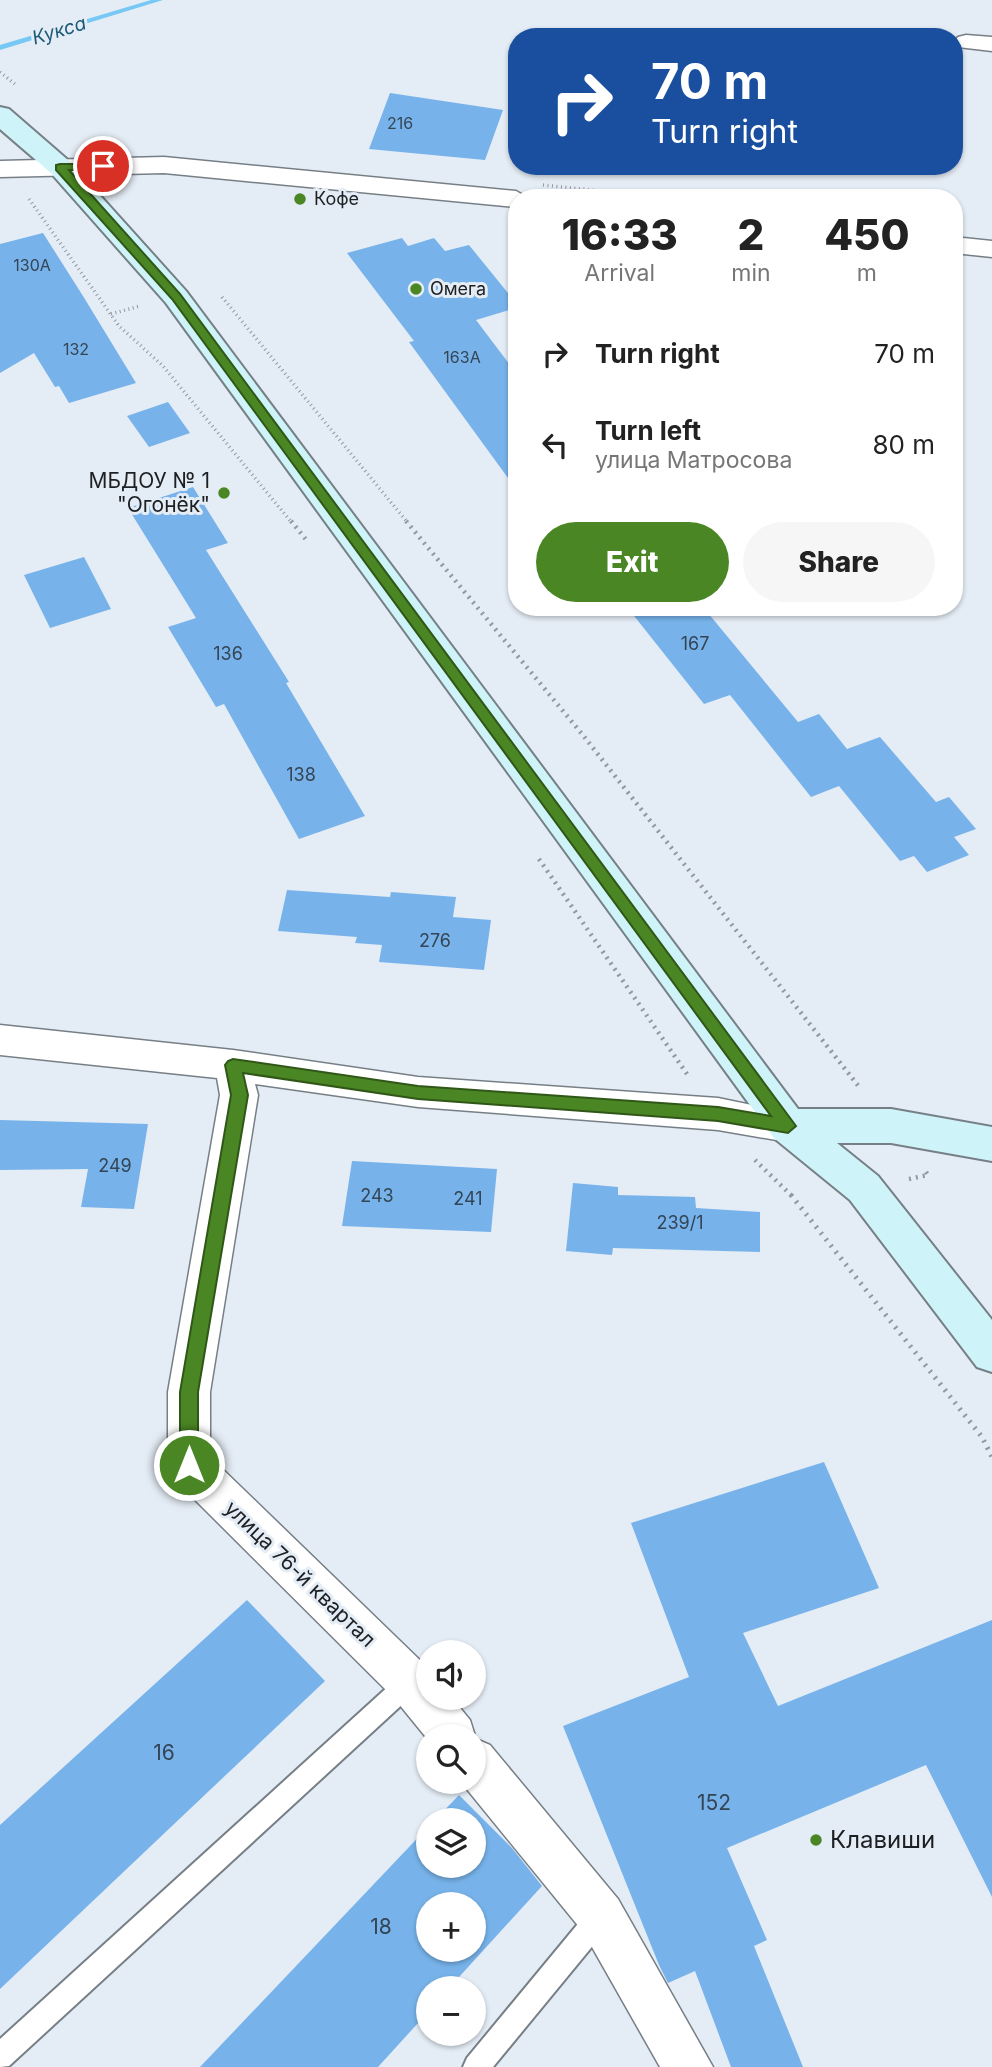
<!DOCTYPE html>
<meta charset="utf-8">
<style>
:root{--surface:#fff;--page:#f6f6f6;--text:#222;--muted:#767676;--accent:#4a8624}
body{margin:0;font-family:Inter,sans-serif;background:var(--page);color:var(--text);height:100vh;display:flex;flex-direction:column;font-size:26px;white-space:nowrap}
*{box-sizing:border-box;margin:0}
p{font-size:23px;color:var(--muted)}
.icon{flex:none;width:38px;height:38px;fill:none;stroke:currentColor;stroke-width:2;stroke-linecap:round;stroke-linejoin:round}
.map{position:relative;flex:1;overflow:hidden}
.sheet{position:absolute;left:508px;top:189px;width:455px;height:427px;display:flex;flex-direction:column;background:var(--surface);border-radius:28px;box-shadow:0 2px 5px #0004}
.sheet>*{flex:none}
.hud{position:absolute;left:508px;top:28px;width:455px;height:147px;border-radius:28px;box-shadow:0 2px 5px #0004;background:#1a4fa0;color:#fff;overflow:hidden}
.buttons{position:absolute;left:416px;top:1640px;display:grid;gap:14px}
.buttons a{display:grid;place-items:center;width:70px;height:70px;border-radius:50%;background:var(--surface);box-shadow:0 2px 5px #0004;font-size:35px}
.pin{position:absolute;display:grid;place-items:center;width:60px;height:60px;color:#fff;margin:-30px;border:4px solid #fff;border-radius:50%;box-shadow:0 2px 7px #0007}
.me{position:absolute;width:77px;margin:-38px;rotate:0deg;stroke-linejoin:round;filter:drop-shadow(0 0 5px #0008)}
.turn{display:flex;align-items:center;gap:24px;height:147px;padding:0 28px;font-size:32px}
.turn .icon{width:91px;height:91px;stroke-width:2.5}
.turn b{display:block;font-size:49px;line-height:60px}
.eta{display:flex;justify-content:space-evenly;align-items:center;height:119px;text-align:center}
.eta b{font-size:42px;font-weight:800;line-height:49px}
.cta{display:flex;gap:14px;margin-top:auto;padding:14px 28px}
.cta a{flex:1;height:80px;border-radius:42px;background:var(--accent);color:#fff;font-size:28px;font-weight:800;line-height:80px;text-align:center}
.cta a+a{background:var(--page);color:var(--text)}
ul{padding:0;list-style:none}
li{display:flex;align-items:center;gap:21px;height:91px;padding:0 28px}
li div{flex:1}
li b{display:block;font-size:26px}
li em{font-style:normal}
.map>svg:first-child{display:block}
</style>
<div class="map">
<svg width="992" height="2067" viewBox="0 0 992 2067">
<rect width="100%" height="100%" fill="#e4ecf5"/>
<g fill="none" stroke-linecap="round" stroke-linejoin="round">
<path fill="#77c8f5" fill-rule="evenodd" d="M151 0H163L0 50V45Z"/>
</g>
<path fill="#77b3ea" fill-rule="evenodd" d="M390 93 503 110 485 160 369 149Z
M43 233 83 296 136 383 69 403 59 386 55 387 34 353 0 373V244Z
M402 238 408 246 434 238 445 251 469 245 516 303V308L476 320 516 373V489L409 342 414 341 347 253Z
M168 402 190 433 149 447 127 416Z
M193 487 228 543 206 550 289 682 286 683 365 816 299 839 224 704 216 707 168 627 196 618 128 508Z
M84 557 111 609 50 628 24 575Z
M627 607H703L798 722 819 714 847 749 880 737 936 802 949 797 976 829 954 837 969 855 927 872 914 856 900 861 839 786 811 797 730 695 704 704Z
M287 890 390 897 391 892 456 897 453 917 491 920 484 970 379 962 382 945 355 943 357 937 278 931Z
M0 1120 148 1124 134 1209 81 1207 88 1169 0 1170Z
M352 1161 497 1169 491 1232 342 1226Z
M573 1183 618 1187V1195L695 1197 696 1208 760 1212V1252L613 1248 612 1255 566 1251Z
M824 1462 879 1588 743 1633 778 1706 992 1620V1897L926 1765 727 1848 767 1940 754 1946 803 2067H731L695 1971 668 1983 659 1965 563 1726 689 1677 631 1523Z
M247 1600 325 1681 0 1989V1825Z
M459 1795 512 1848 542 1886 449 1988H429V2011L378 2067H200L429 1826V1866H474V1820H435ZM429 1904H474V1950H429Z"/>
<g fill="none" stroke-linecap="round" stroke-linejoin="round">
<defs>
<path id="lane" d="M410 1670 418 1674 422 1682 418 1690 9 2066 0 2067V2039L402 1674Z
M600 1904 609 1908 613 1917 609 1926 493 2067H463L467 2058 591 1908Z"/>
<path id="street" d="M966 35 992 37V51L958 47 954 42 958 37Z
M164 157 516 191 528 198H516V207L164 173 0 177V161Z
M954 237 992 241V257L954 253Z
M0 1025 233 1050 418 1077 718 1098 801 1115 807 1126 801 1137 788 1142 718 1130 418 1107 255 1084 258 1095 210 1392V1457L426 1666 429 1669V1698H452L470 1720 476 1739 490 1745 618 1899 713 2067H660L584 1933 461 1782H474V1736H429V1741L394 1698 174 1479 168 1465V1392L220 1095 217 1078 0 1055Z"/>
<path id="secondary" d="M0 107 9 109 69 161 186 291 798 1109H891L992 1127V1161L891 1143H837L878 1176 992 1320V1372L977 1367 850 1200 774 1138 166 303 51 173 0 129Z"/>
</defs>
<use href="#lane" stroke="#777f86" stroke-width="4"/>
<use href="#street" stroke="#777f86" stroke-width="3"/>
<use href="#secondary" stroke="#777f86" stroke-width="4"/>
<path stroke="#92989f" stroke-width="3.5" stroke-dasharray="1 3.5" stroke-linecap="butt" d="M0 72 16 85
M543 185 666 198
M29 199 119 326 163 366 292 523
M222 297 408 523
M111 314 140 306"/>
<path stroke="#92989f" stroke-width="4.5" stroke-dasharray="2 5" stroke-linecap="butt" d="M291 521 308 542
M406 521 582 734 860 1088
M539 859 687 1074
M755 1160 793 1197
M909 1179 928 1175 926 1172"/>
<path stroke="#92989f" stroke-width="5" stroke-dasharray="2 6" stroke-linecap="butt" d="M791 1195 982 1437 992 1457"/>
<use href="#lane" fill="#fff" fill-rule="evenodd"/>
<use href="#street" fill="#fff" fill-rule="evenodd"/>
<use href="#secondary" fill="#cef4f9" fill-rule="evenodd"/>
</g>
<path fill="#4a8624" stroke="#305717" stroke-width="2" d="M60 164H107L109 166 103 170H69L180 294 796 1126 788 1133 718 1121 418 1099 243 1073 248 1095 198 1392V1465L196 1471 189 1474 183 1471 180 1465V1392L231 1095 225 1065 228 1061 233 1059 418 1086 718 1107 771 1116 172 299 56 170V165Z"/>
<g fill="#4a8624" stroke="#e4ecf5" stroke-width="2.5">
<circle cx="300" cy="199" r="7"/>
<circle cx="416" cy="289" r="7"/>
<circle cx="224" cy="493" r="7"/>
<circle cx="816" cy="1840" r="7"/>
</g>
<g text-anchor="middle" stroke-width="6" stroke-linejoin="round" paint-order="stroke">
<g font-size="16" fill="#344555">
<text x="400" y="129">216</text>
<text x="32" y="271">130А</text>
<text x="76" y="355">132</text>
<text x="462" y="363">163А</text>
</g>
<g font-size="18" fill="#1d2023" stroke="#e4ecf5" text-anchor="start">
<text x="314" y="205">Кофе</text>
<text x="430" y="295">Омега</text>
</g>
<g font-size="18" fill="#344555">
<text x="695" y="650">167</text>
<text x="228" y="660">136</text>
<text x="301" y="781">138</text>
<text x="435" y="947">276</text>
<text x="115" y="1172">249</text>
<text x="377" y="1202">243</text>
<text x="468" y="1205">241</text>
<text x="680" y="1229">239/1</text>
</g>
<g font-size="19" font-style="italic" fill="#1b5978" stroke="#e4ecf5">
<text transform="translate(59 30) rotate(-17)" y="7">Кукса</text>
</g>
<g font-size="21" fill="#1d2023" stroke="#e4ecf5" text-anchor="end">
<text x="210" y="488">МБДОУ № 1<tspan x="210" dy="24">"Огонёк"</tspan></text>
</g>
<g font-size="21" fill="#1d2023" stroke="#e4ecf5">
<text transform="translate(300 1574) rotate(44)" y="7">улица 76-й квартал</text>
</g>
<g font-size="21" fill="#344555">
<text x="164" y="1760">16</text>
<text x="714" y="1810">152</text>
<text x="381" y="1934">18</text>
</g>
<g font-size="24" fill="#1d2023" stroke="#e4ecf5" text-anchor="start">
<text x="830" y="1848">Клавиши</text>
</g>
</g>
</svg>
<div class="buttons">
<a><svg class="icon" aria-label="sound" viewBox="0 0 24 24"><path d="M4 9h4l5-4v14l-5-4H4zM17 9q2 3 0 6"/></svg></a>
<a><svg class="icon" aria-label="search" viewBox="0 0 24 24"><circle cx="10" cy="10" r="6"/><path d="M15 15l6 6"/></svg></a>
<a><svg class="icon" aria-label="layers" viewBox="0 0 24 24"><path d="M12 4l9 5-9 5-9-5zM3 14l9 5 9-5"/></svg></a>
<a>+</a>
<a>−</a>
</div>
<div class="pin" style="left:103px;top:166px;background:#d93025"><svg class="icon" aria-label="arrive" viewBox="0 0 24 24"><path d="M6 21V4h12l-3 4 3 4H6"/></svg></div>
<svg class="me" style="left:189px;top:1465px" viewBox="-20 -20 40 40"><circle r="17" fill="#4a8624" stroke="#fff" stroke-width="3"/><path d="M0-11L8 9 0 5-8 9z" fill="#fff"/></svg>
<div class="hud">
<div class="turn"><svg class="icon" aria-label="right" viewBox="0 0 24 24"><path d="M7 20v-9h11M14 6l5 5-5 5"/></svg><div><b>70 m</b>Turn right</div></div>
</div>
<section class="sheet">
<div class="eta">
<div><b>16:33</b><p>Arrival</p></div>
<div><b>2</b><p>min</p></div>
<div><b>450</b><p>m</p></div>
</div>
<ul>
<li><svg class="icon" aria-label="right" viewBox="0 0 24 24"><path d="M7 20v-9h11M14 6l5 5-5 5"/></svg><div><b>Turn right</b></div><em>70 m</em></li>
<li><svg class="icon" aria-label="left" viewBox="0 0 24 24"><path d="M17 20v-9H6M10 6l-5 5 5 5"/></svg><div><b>Turn left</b><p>улица Матросова</p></div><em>80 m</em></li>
</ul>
<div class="cta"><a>Exit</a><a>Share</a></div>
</section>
</div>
